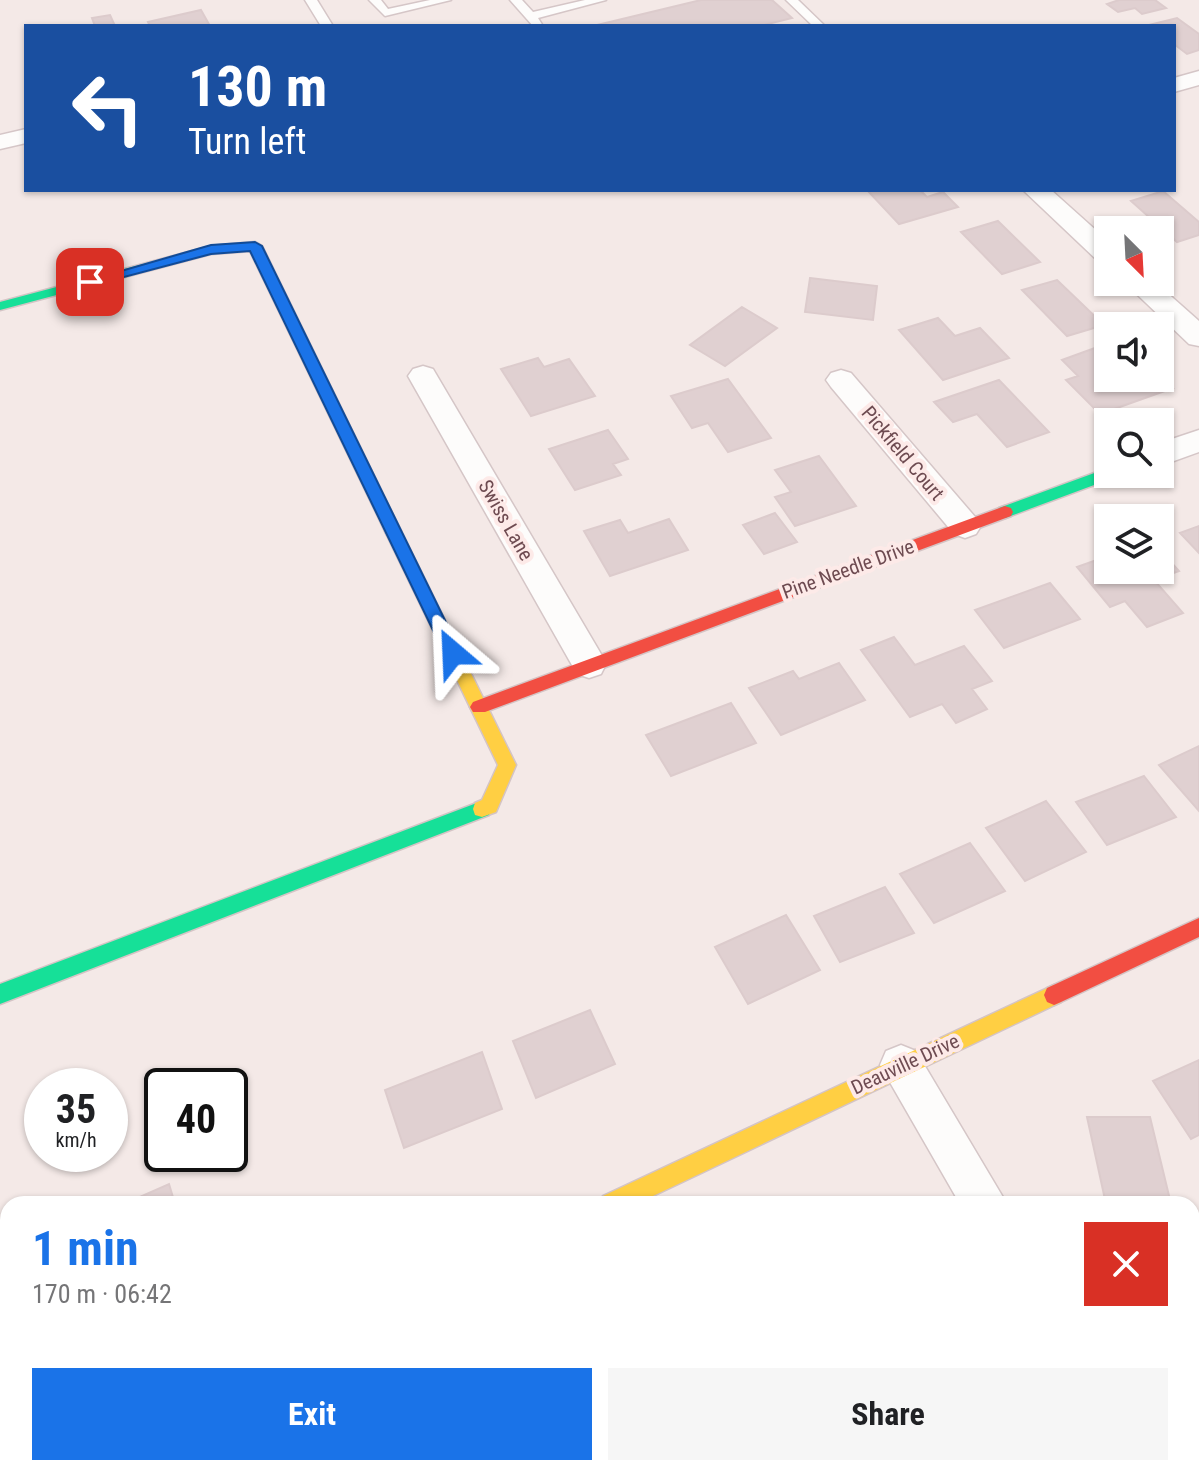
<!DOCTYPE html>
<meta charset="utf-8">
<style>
:root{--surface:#fff;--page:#f6f6f6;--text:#202124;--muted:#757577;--accent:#1a73e8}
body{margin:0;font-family:"Roboto Condensed",sans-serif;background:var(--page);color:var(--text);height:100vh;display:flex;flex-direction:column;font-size:30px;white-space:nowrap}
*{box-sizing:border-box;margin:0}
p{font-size:26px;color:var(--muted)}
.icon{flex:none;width:44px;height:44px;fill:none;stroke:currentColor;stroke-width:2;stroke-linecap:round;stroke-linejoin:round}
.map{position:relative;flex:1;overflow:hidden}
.side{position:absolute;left:0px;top:1196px;width:1200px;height:280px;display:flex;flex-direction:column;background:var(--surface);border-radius:24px 24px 0 0;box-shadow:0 2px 6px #0004}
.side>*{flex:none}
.top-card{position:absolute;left:24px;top:24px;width:1152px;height:168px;border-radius:0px;box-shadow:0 2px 6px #0004;background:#1a4fa0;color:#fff;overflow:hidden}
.needle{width:52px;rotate:156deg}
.tools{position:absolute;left:1094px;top:216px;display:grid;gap:16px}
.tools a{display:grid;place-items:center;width:80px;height:80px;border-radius:0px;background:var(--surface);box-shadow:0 2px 6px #0004;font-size:40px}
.speed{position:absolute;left:24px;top:1068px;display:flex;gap:16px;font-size:40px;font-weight:700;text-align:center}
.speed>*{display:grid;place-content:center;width:104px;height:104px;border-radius:50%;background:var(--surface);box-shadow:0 2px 6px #0004;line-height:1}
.speed small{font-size:20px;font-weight:400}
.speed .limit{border:4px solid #111;border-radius:12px;background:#fff;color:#111}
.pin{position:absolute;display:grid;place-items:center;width:68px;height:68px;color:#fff;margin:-34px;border-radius:16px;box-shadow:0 4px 12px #0006}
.me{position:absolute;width:88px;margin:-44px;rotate:334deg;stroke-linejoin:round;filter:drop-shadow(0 0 6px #0008)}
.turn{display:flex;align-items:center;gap:28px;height:168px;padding:0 32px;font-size:36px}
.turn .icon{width:104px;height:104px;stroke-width:2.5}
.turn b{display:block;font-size:56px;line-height:68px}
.round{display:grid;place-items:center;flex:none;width:84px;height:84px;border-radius:0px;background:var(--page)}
.headline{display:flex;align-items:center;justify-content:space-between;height:136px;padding:0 32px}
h1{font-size:48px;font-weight:700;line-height:60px;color:var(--accent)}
.action{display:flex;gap:16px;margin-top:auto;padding:16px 32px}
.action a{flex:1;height:92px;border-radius:0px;background:var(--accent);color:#fff;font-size:32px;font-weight:700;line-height:92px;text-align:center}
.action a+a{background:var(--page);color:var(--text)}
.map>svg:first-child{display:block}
</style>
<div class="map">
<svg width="1199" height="1476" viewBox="0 0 1199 1476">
<rect width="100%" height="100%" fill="#f4e9e7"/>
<path fill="#eae7d3" d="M220 1468H301L303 1476H203Z"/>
<path fill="#e0d0d1" stroke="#dccbcc" stroke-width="2" d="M701 0H772L792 18 760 26H593Z
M1155 0 1166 8 1142 14 1135 8 1118 12 1107 4 1119 0Z
M201 10 210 26H150L148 22Z
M110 15 115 26H95L92 18Z
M1177 18 1199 34V50L1187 54 1174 44V26L1149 25Z
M867 190H920L927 197 943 192 958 207 899 224Z
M1163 191 1199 222V235L1177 242 1131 201Z
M998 221 1040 262 1002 274 961 232Z
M810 278 877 286 873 320 805 312Z
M1057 280 1104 325 1067 336 1022 290Z
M742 307 777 328 725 366 690 345Z
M938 318 955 336 980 328 1009 358 943 380 899 330Z
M1095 348 1108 361V378L1160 376 1173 388 1100 414 1066 380 1078 376 1062 360Z
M538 358 544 367 569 359 595 396 531 416 501 369Z
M728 379 771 438 728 452 708 423 692 428 671 396Z
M999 380 1049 432 1007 447 977 414 953 422 934 402Z
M608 430 628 459 613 464 621 475 575 490 549 449Z
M819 456 856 506 795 526 775 497 791 492 775 470Z
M775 513 797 542 764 554 743 525Z
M669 519 688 550 610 576 584 531 620 520 628 533Z
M1199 526V553L1180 533Z
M1160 550 1179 571 1154 580 1183 613 1147 627 1125 601 1110 607 1077 567 1108 556V570H1160Z
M1050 583 1080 619 1004 648 975 610Z
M894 637 915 665 964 646 992 681 972 689 987 709 956 723 942 704 910 717 861 650Z
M839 663 865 700 781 735 749 688 793 671 799 679Z
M731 703 756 743 671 776 646 735Z
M1199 746V811L1159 765Z
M1144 776 1176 817 1107 845 1076 802Z
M1046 801 1086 852 1025 881 986 828Z
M970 843 1005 891 934 923 900 874Z
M885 887 914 933 840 962 814 916Z
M786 915 820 970 748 1004 715 947Z
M590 1010 615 1064 536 1098 513 1041Z
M482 1052 502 1109 404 1148 385 1090Z
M1199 1060V1135L1191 1139 1153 1081Z
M1087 1117H1150L1171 1204H1106Z
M169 1184 175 1204H124Z
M891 1468H1009L1014 1476H895Z"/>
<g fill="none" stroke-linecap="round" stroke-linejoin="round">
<defs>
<path id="lane" d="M305 0H317L333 26H321Z
M369 0H381L388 9 430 0H451L385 16Z
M510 0H522L533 12 585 0H606L538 18 543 26H533Z
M786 0H798L825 26H813Z
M106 1468H143L140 1476H103Z"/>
<path id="street" d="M1199 71V85L1174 92V78Z
M26 129V143L0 149V135Z
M1023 190H1051L1108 241V263L1098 261Z
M1124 282H1155L1199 321V346L1189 344Z
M423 366 433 369 601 654 606 664 601 674 589 678 577 674 408 376 413 369Z
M841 370 851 373 976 518 981 526 976 534 965 538 954 534 831 387 826 380 831 373Z
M1199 430V452L1160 466V443Z
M901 1045 916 1051 1007 1204H960L880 1065 886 1051Z
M378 1468H428L430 1476H380Z
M1121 1468H1173L1176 1476H1124Z"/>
<path id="fast" d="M255 242 262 246 401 531 399 535H387L385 531 250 251 211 254 0 310V302L211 246Z
M1108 468V474H1116L1113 478 1005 518 997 512 999 508Z
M482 801 489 803 491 809 489 815 0 1004V984Z"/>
<path id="slow" d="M393 525 401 531 516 765 496 812 482 817 475 815 473 809 475 803 482 800 498 765 385 531Z
M1054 985 1061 988 1064 995 1061 1002 636 1204H600L603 1196Z"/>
<path id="jam" d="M1005 506 1011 508 1013 512 1011 516 485 712H473L470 707 473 702Z
M1199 918V937L1061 1002 1054 1005 1047 1002 1044 995 1047 988Z"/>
</defs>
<use href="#lane" stroke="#d5c6c7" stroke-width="3"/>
<use href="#street" stroke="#d5c6c7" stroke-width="3"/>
<use href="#fast" stroke="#d4c4c5" stroke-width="3"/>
<use href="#slow" stroke="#d4c4c5" stroke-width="3"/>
<use href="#jam" stroke="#d4c4c5" stroke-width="3"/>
<use href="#lane" fill="#fdfcfb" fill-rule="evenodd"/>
<use href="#street" fill="#fdfcfb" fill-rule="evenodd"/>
<use href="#fast" fill="#16e098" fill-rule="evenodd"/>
<use href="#slow" fill="#ffcf43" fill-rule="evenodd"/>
<use href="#jam" fill="#f24e42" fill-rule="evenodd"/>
</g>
<path fill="#1a73e8" stroke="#114b97" stroke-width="2" d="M255 242 262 246 461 653 459 658H447L444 653 250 251 211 254 90 286 83 282 211 245Z"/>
<g text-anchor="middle" stroke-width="8" stroke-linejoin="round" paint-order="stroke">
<g font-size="20" fill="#6e4b51" stroke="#fdeae8">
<text transform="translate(903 453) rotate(50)" y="7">Pickfield Court</text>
<text transform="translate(506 520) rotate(60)" y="7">Swiss Lane</text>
<text transform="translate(848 569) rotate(-20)" y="7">Pine Needle Drive</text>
<text transform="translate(905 1064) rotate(-25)" y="7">Deauville Drive</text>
</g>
</g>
</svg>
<div class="tools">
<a><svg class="needle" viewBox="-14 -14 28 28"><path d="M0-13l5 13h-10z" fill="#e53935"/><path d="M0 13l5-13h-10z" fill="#757577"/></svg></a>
<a><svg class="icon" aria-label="sound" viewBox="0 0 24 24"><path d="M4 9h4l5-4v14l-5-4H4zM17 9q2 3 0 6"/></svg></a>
<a><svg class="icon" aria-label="search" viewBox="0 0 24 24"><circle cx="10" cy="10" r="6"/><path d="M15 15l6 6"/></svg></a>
<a><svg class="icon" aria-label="layers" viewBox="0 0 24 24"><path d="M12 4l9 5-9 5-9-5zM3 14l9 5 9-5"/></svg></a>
</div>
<div class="speed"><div>35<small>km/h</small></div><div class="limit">40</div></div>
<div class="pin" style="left:90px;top:282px;background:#d93025"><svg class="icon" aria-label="arrive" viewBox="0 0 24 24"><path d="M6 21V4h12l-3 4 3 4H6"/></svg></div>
<svg class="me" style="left:453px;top:653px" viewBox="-20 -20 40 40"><path d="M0-17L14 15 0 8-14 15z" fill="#1a73e8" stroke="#fff" stroke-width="4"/></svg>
<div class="top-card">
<div class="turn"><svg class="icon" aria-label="left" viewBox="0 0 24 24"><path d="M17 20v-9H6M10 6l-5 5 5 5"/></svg><div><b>130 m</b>Turn left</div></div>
</div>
<section class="side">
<div class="headline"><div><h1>1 min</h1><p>170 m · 06:42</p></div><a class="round" style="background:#d93025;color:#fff"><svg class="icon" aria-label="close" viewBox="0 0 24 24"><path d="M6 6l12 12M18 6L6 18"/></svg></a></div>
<div class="action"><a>Exit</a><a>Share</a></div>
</section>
</div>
